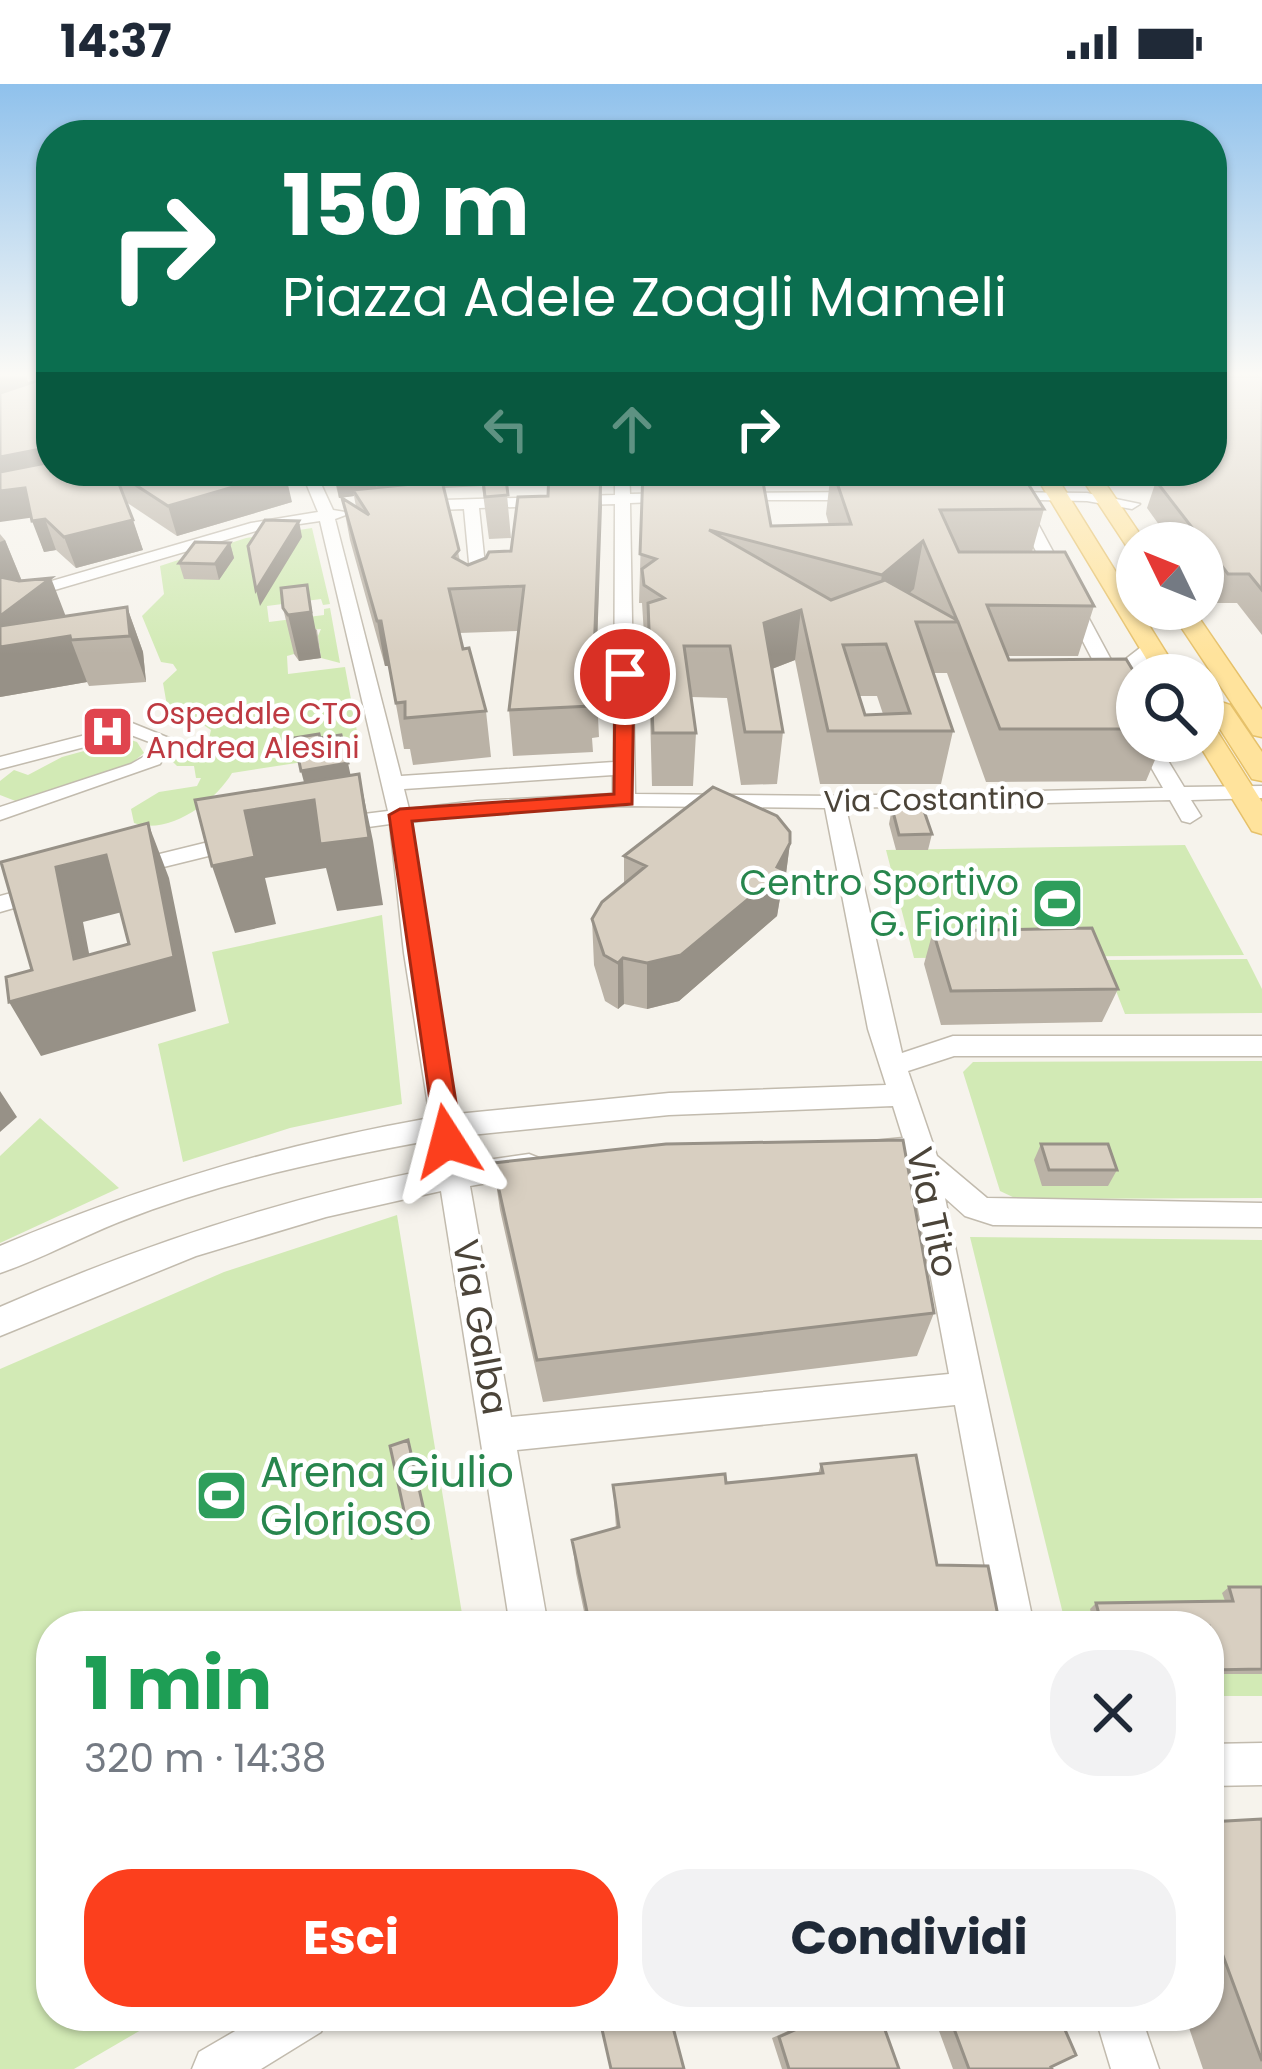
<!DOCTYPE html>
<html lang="it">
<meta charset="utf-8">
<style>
:root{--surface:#fff;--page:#f2f2f3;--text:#1f2937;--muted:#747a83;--accent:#fc3f1d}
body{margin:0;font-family:Poppins,sans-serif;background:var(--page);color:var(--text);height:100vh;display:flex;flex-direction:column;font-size:45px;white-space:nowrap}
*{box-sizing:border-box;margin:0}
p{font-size:39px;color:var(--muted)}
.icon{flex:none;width:66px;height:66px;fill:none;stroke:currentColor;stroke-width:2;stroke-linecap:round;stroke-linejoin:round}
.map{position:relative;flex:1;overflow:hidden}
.side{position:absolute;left:36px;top:1527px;width:1188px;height:420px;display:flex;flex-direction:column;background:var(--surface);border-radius:48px;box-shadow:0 3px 9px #0004}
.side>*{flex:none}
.banner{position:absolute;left:36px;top:36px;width:1191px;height:366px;border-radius:48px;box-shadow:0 3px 9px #0004;background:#0b6e4f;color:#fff;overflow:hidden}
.needle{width:78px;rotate:313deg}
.tools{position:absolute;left:1116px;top:438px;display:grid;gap:24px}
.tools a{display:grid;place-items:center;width:108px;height:108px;border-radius:50%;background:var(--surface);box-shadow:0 3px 9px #0004;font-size:60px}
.pin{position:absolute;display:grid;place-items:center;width:102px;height:102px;color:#fff;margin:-51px;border:6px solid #fff;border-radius:50%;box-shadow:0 3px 12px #0007}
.me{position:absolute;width:132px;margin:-66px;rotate:351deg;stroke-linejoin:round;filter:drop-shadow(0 0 9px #0008)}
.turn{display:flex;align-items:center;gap:42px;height:252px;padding:0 48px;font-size:54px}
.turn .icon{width:156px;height:156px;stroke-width:2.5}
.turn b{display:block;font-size:84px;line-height:102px}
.lanes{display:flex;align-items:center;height:114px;padding:0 48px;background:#0003;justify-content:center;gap:60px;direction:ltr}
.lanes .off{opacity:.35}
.round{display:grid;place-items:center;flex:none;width:126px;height:126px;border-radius:48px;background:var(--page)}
.head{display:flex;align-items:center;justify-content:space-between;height:204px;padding:0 48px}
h1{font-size:72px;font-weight:700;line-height:90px;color:#1e9e55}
.cta{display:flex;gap:24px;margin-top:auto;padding:24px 48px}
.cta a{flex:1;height:138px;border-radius:48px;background:var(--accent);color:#fff;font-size:48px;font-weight:700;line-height:138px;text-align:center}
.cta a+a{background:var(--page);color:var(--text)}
.status{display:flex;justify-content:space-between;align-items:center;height:84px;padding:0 60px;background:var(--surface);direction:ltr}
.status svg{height:33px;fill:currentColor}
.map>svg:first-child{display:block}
</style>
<div class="status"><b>14:37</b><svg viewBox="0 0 49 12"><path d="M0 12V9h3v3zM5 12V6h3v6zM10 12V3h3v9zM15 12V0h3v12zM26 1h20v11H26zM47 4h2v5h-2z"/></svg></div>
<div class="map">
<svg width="1262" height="1985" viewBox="0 0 1262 1985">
<rect width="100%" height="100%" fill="#f6f3ec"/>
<path fill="#d2eab5" d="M312 444 330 520 323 521 321 515 267 522 269 538 324 531V525L330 524 340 579 321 574 318 552 321 545 292 548 294 570 287 572 288 590 345 583 361 669 232 689C215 718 168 752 134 739L131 725 159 708 197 702 201 694H196L194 682H177L172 677 208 659 211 646 202 640 170 639 163 599 177 586 173 580 161 578 142 532 164 510 160 482 246 454Z
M128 655 137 658 144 669 127 683 18 718 0 711V697L14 686 28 691 62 673Z
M1185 761 1244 871 914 874 886 766Z
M382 831 402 1020 290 1044 183 1078 158 960 229 939 212 868Z
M1247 875 1262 905V929L1125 930 1104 876Z
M1262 977V1114L1017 1115 1000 1107 963 988 973 978Z
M40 1034 119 1104 0 1159V1072Z
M397 1131 464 1542H51V1932H165L74 1985H0V1285L224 1188Z
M970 1153 1262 1156V1612H1209V1542H1066Z"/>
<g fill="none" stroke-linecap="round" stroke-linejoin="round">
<defs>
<path id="minor" d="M301 387H315L333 426 351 429 335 435 401 692 614 678 615 420 479 424 488 510 480 515 472 510 464 425 411 427 403 422 411 417 615 411V387H629L630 410 678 409 685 413 678 417 630 419 635 710 834 712 1163 704 1136 657 1137 656 1156 657 1184 703 1262 702V714L1191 716 1201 732 1190 739 1182 737 1170 716 846 724 902 969 953 952H1262V972H954L908 987 937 1072 987 1114 1262 1119V1143L993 1141 965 1132 945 1114 1034 1542H996L955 1321 517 1366 548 1542H510L441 1107 326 1133 196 1172 0 1252V1223C141 1161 286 1113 438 1084L433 1056C327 1075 220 1098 119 1138 79 1154 41 1175 0 1189V1162C142 1102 278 1061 430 1034L404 869 390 740 332 748 321 741 332 734 388 727 320 437 259 446 0 522V512L251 439 318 428ZM613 691V710L477 717 409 725 404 705ZM624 722 825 724 868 945 886 1001 669 1009 457 1030 428 869 412 738 477 729ZM893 1022 903 1054 863 1058 859 1066 863 1074 909 1077 949 1290 511 1333 470 1102 539 1090 543 1082 539 1074 529 1070 466 1079 461 1052 669 1031Z
M998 408 1087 409 1140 420 1132 425 1087 417 993 415V409Z
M728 409 864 408 871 412 864 416H723L721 413Z
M1021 418 1029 423 1137 624V648L1127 642 1013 423Z
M1145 560 1160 564 1146 576 1151 591H1137V595L1127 574Z
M132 639 174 656 160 680 0 736V723L131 680 145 672 152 659 131 651 0 685V673Z
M241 750 249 752V762L127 792 116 785 119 780Z
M44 800 56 808 52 813 0 828V812Z
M1262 1659V1701L1209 1702V1660Z
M261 1932H328L321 1948 261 1985H192L199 1968Z
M1095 1932H1141L1159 1985H1111Z"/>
<path id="major" d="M1033 387H1053L1180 591H1156Z
M1077 387H1097L1146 459H1137V467L1129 466Z
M1169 525H1193L1262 626V653L1253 651Z
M1221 618 1230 621 1262 668V697L1252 695 1208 626Z
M1203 637 1212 639 1262 718V750L1252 747 1197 657H1203Z"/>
</defs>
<use href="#minor" stroke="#c2bbae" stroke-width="3"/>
<use href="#major" stroke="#e6c16a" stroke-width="3"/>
<use href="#minor" fill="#fff" fill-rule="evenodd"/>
<use href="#major" fill="#ffe39c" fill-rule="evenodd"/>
</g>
<path fill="#bab2a6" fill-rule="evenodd" d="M0 292H26L51 387H201L292 418 177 452 126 418 143 466 76 484 56 466 44 468 32 434Z
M1262 292V551L1237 519H1216L1203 501V459H1172L1147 424 1156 397H1162L1154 387H1212Z
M320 387H373L376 404 423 399 424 387H602L596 593 599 653 592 654 593 668 513 672 509 626 518 547 459 549 463 565 486 627 491 673 413 681 410 665H404L389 582H385L350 456 342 414 356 423 354 412 339 414 335 398 333 402ZM548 399V412L511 467 468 481 460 477 444 404 482 402 489 455 511 454 506 400Z
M643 387H829L828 393H762L771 442 829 441 826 430 831 387H1020L1044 425 1032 468 1094 522 1078 572H1008L1009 576 1137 593V657H1163L1146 697 986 698 947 589H934L953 647 941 700H820L795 576 772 585 783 648 777 700 741 701 727 614 691 613 696 649 693 702H652L648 554 644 551 642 519H639ZM859 612H877L883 630 865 631Z
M0 450 5 456 22 497 66 532 127 523 143 568 146 598 89 602 87 598 0 613Z
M230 459 234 474 219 496 184 495 179 479Z
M283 524 317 546 321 574 299 577 294 570Z
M892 724 932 750 928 766H896L889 740Z
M790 759 784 805 780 814 777 832 679 917 647 925 624 920 618 925 605 917 594 881 592 835 624 800V772Z
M933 847 1118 905 1102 938 941 941 924 880Z
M1041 1060 1117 1086 1108 1102H1042L1034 1076Z
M493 1079 934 1229 917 1272 543 1318 500 1126Z
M821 1380 937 1481 1000 1542H587L576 1489 572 1456 616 1444 613 1401 726 1399 818 1390Z
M1229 1503H1262V1590H1209V1542H1095L1090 1525 1096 1519 1225 1517 1222 1509Z
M1262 1735V1985H1203L1185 1932H1209V1738Z
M822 1932H880L899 1985H782L772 1954Z
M945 1932H1059L1052 1985H953L935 1936Z"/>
<path fill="#979187" d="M3 292H26L33 312 0 323V293Z
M51 363V387L0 404V373Z
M334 387H373L377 409 353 406 354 412 339 414Z
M601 387 602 423 595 617 594 571Z
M285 388 292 418 177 452 168 422Z
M25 404 36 433 0 438V407Z
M45 435 56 466 44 468 32 437Z
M133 436 143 466 76 484 64 453Z
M299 437 302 453 260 522 256 506Z
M5 456 23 500 0 506V458Z
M923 457 914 505 874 541 882 491Z
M230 459 234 474 219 496 215 480Z
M51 494 68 538 71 556 87 598 0 613V532Z
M307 501 321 574 299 577 288 531Z
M127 523 143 568 146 598 130 552Z
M801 526 795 576 759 590 764 539Z
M377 537H381L389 582H385Z
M348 679 355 712 359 690 373 757 383 821 337 827 326 784 265 794 276 840 235 849 212 782 245 727 309 717 301 687Z
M148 739 169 794 196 927 41 972 9 918 74 875 56 783 106 771 130 826 83 838 94 895 174 873Z
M790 759 784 805 780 814 777 832 679 917 647 925V879L777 783Z
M623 874 624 920 618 925V879Z
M0 1007 17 1033 0 1048Z
M410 1363 430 1450 411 1456 409 1450Z"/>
<path fill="#d8cfc1" stroke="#979187" stroke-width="3" fill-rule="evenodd" d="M51 292V363L0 373V309Z
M1212 292H1262V506L1249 490H1228L1156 397H1187L1181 389H1186L1184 387H1212Z
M51 378V387H114L133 436 64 453 45 435 32 437 25 404 0 407V388Z
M114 387H201L204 389 210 387 285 388 168 422Z
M482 387H505L508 411 485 413Z
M549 387H601L594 571 597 607 591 608V622L509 626 524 502 449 505 463 565 469 564 486 627 405 634V618L396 619 381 537H377L342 414 369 431 353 406 423 399V391L440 389 459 466 453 473 468 481 486 474 489 468 511 467 518 413 548 412Z
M643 387H761L771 442 851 440 833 387H1020L1044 425 940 426 959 468H1065L1094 522 987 521 1009 576 1126 575 1137 593V645H1000L958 538H916L953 647H828L801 526 764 539 783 648H745L730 562H684L696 649H653L648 519 664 514 644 501 642 485 656 475 640 470ZM709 446 882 491 923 457 957 536 885 496 831 516ZM886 560 910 629 865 631 843 561Z
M265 436 299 437 256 506 248 462Z
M195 458 230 459 215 480 179 479Z
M0 493 19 497 51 494 0 532Z
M307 501 311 528 288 531 283 524 281 504Z
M127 523 130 552 71 556 70 552 0 563V542Z
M319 650 320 654 341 651 348 679 301 687 294 654Z
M359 690 369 754 320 760 314 716 245 727 255 773 212 782 195 716Z
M713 703 777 732 790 748V759L777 783 783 786 681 871 647 879 623 874 618 879 604 871 592 835 602 818 646 782 624 772Z
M892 724H923L932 750 899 751Z
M148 739 174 873 9 918 6 893 32 886 1 778ZM106 771 129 860 74 875 56 783Z
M1092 844 1118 905 951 907 933 847Z
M903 1056 934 1229 537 1276 493 1079 666 1060Z
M1041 1060H1108L1117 1086H1049Z
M408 1356 428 1444 409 1450 390 1362Z
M916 1371 937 1481 988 1482 1000 1542H590L572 1456 619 1443 613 1401 725 1390 726 1399 786 1393 823 1389 821 1380Z
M1229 1503H1262V1585L1209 1586V1542H1102L1096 1519 1233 1517Z
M1262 1735V1977L1209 1834V1738Z
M599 1932H670L684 1985H611Z
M826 1932H880L899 1985H789L779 1953Z
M955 1932H1059L1076 1971 1051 1983 1052 1985H969L950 1934Z"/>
<linearGradient id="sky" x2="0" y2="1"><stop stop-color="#8fc1ec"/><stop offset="0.51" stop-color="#fbfaf6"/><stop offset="1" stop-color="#fbfaf6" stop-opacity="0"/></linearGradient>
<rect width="1262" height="570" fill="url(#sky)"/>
<path fill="#fc3f1d" stroke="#a42913" stroke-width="3" d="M625 584 634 590 632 720 412 737 462 1057 457 1065H437L389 731 400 725 614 710 615 590Z"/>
<defs>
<symbol id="hospital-square" viewBox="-11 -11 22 22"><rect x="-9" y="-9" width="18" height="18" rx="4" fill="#e0444e" stroke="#fff"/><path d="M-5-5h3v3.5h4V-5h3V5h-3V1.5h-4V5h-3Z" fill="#fff"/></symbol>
<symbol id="stadium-square" viewBox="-11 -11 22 22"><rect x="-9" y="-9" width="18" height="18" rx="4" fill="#2e9e5b" stroke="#fff"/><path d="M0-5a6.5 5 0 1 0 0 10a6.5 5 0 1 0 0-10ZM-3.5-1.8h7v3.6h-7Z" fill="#fff"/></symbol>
</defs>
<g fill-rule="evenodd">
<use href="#hospital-square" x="78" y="618" width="59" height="59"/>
<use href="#stadium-square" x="1028" y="790" width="59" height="59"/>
<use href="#stadium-square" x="192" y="1382" width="59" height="59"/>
</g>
<g text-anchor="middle" stroke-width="9" stroke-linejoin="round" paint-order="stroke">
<g font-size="30" fill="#be3a42" stroke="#fff" text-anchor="start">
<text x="146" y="640">Ospedale CTO<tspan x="146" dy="34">Andrea Alesini</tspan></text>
</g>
<g font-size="30" fill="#4b4439" stroke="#fff">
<text transform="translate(934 716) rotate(-1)" y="10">Via Costantino</text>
</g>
<g font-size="36" fill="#27864d" stroke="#fff" text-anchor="end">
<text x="1019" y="811">Centro Sportivo<tspan x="1019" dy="41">G. Fiorini</tspan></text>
</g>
<g font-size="36" fill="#4b4439" stroke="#fff">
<text transform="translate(933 1128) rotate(78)" y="13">Via Tito</text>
<text transform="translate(481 1243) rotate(80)" y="13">Via Galba</text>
</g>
<g font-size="42" fill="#27864d" stroke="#fff" text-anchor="start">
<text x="260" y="1403">Arena Giulio<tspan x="260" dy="48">Glorioso</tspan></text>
</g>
</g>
</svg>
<div class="tools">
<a><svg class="needle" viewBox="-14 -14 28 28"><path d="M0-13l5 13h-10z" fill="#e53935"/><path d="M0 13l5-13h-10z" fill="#747a83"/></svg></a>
<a><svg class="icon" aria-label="search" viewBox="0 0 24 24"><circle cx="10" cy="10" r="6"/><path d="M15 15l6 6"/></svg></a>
</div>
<div class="pin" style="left:625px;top:590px;background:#d93025"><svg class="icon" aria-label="arrive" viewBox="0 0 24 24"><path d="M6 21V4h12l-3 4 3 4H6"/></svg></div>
<svg class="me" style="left:447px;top:1057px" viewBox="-20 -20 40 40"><path d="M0-17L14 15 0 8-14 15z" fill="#fc3f1d" stroke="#fff" stroke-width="4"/></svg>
<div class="banner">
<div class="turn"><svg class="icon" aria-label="right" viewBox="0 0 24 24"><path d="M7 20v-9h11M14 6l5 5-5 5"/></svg><div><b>150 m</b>Piazza Adele Zoagli Mameli</div></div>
<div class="lanes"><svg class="icon off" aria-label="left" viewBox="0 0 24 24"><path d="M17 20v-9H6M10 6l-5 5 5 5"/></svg><svg class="icon off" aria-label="ahead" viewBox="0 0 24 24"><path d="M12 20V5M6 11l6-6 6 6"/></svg><svg class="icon" aria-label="right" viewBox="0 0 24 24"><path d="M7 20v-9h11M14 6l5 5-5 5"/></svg></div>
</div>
<section class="side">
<div class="head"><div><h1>1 min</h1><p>320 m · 14:38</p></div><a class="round"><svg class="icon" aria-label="close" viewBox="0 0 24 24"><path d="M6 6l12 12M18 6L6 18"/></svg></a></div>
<div class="cta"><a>Esci</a><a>Condividi</a></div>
</section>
</div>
